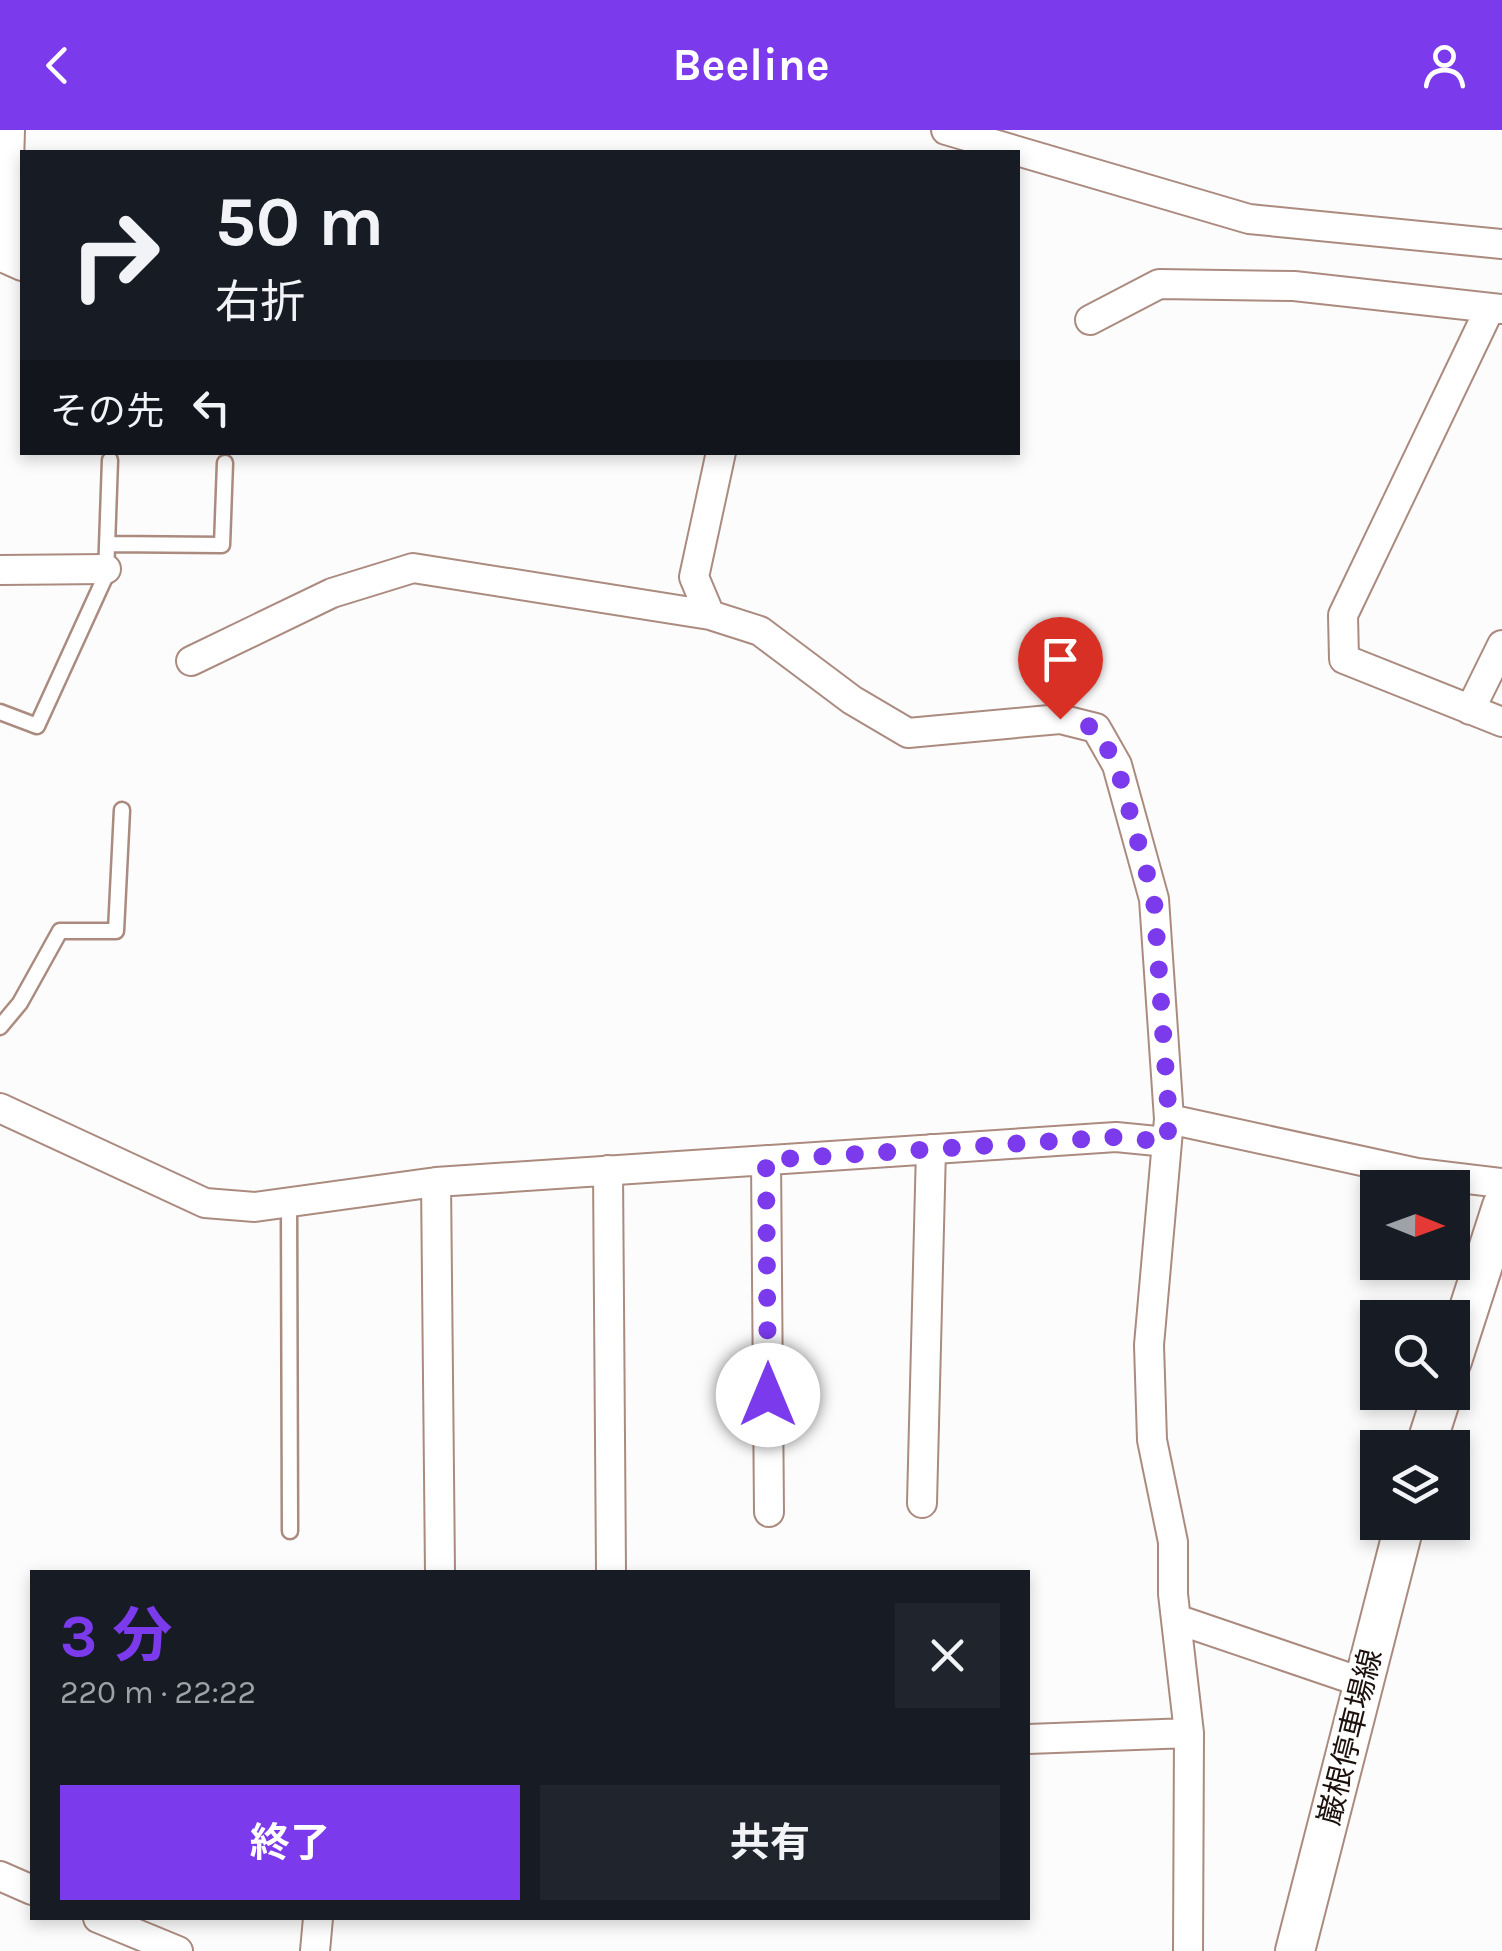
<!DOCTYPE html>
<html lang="ja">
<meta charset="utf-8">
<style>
:root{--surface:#171b24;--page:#20242c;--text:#f1f3f6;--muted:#9ea1a6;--accent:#7c3aed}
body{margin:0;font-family:Karla,"Noto Sans JP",sans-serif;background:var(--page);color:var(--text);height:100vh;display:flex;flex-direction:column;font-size:38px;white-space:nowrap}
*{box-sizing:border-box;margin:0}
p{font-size:32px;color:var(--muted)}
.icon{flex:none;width:55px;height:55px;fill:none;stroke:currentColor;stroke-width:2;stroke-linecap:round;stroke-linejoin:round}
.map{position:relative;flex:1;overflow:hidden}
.sheet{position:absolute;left:30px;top:1440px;width:1000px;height:350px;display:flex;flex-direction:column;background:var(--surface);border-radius:0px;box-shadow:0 5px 15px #0003}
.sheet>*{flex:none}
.guide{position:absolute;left:20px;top:20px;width:1000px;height:305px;border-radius:0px;box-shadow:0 5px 15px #0003;background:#171b24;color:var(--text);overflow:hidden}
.needle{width:65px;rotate:91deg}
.controls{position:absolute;left:1360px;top:1040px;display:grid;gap:20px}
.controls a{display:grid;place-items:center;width:110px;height:110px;border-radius:0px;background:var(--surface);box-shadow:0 5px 15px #0003;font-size:50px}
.pin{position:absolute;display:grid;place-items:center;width:85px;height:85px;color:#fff;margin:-102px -42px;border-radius:50% 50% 50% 0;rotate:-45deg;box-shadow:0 0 10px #0007}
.pin .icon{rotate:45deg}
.me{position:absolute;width:110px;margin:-55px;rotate:0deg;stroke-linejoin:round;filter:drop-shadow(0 0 8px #0008)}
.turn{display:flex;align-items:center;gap:35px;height:210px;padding:0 30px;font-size:45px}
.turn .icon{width:130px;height:130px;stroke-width:2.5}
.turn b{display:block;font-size:70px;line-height:85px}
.then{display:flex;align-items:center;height:95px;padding:0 30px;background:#0003;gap:20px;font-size:38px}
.round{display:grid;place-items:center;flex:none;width:105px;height:105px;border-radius:0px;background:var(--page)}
.summary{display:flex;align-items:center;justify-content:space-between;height:170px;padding:0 30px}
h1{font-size:60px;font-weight:700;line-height:75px;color:var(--accent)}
.action{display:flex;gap:20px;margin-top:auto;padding:20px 30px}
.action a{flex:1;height:115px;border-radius:0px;background:var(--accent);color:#fff;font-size:40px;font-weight:700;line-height:115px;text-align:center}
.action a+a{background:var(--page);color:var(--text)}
header{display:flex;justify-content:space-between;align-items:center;height:130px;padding:0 30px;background:var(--accent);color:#fff;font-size:45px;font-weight:700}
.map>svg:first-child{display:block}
</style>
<header><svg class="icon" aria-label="back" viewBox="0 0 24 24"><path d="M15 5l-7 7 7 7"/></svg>Beeline<svg class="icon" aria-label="person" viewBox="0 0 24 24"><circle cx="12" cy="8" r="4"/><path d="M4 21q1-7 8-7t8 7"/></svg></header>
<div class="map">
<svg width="1502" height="1821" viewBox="0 0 1502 1821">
<rect width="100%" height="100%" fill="#fcfcfc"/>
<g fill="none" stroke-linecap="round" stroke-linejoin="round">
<defs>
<path id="service" d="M107 414 222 415 225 333
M0 582 37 596 106 445 110 330
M0 897 20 873 60 801H116L122 680
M289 1072 290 1401"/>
<path id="minor" d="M10 0 6 129 22 136
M946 0 1249 89 1502 114
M1490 178 1343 485 1344 529 1502 592
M1090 190 1159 154 1294 156 1502 179
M0 440 106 439
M710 485 694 447 721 322
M191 531 332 463 413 438 710 485 760 501 852 570 908 603 1060 589 1096 598 1117 635 1154 769 1169 989 1149 1215 1152 1310 1173 1412V1464L1189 1603 1188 1821
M1470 580 1502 515
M0 978 205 1073 255 1077 436 1052 1116 1007 1167 1012
M1169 989 1417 1043 1502 1053
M766 1030 769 1382
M608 1040 611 1442
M436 1052 440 1442
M922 1373 931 1019
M1176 1489 1364 1553
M1028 1609 1189 1603
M0 1746 32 1760
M98 1788 178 1821
M315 1821 318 1788"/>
<path id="secondary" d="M1452 1231 1502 1076
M1425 1318 1443 1262
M1295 1821 1405 1392"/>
</defs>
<use href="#service" stroke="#ab8b7f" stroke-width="19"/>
<use href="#minor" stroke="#ab8b7f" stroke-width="32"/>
<use href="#secondary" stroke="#ab8b7f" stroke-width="42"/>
<use href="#service" stroke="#fff" stroke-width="14"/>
<use href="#minor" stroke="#fff" stroke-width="28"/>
<use href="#secondary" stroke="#fff" stroke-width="38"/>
</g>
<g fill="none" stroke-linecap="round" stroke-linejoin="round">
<path stroke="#7c3aed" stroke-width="18" stroke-dasharray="0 32.4" d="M768 1265 766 1030 1116 1007 1167 1012 1169 989 1154 769 1117 636 1096 598 1060 589"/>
</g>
<g text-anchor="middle" stroke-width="8" stroke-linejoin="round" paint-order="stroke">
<g font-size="30" fill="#1d110d" stroke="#fff">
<text transform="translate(1350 1607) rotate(-76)" y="10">巌根停車場線</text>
</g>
</g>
</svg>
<div class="controls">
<a><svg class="needle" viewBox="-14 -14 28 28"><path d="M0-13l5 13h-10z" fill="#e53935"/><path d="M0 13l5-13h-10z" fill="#9ea1a6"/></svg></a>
<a><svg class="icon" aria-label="search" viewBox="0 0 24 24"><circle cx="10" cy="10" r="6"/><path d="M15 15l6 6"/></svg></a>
<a><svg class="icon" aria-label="layers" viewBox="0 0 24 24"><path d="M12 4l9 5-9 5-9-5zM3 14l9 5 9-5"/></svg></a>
</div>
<div class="pin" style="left:1060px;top:589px;background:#d93025"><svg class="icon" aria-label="arrive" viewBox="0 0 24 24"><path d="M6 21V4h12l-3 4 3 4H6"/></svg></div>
<svg class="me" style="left:768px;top:1265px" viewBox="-20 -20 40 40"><circle r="19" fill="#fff"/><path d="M0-13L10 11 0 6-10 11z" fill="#7c3aed"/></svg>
<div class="guide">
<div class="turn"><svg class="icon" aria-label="right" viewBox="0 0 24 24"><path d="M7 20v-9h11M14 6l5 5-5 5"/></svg><div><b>50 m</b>右折</div></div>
<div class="then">その先<svg class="icon" aria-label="left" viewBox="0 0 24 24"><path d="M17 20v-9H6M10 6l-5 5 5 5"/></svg></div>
</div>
<section class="sheet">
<div class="summary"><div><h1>3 分</h1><p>220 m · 22:22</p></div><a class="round"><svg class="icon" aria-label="close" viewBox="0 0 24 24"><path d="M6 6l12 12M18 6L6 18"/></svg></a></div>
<div class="action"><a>終了</a><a>共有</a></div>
</section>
</div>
